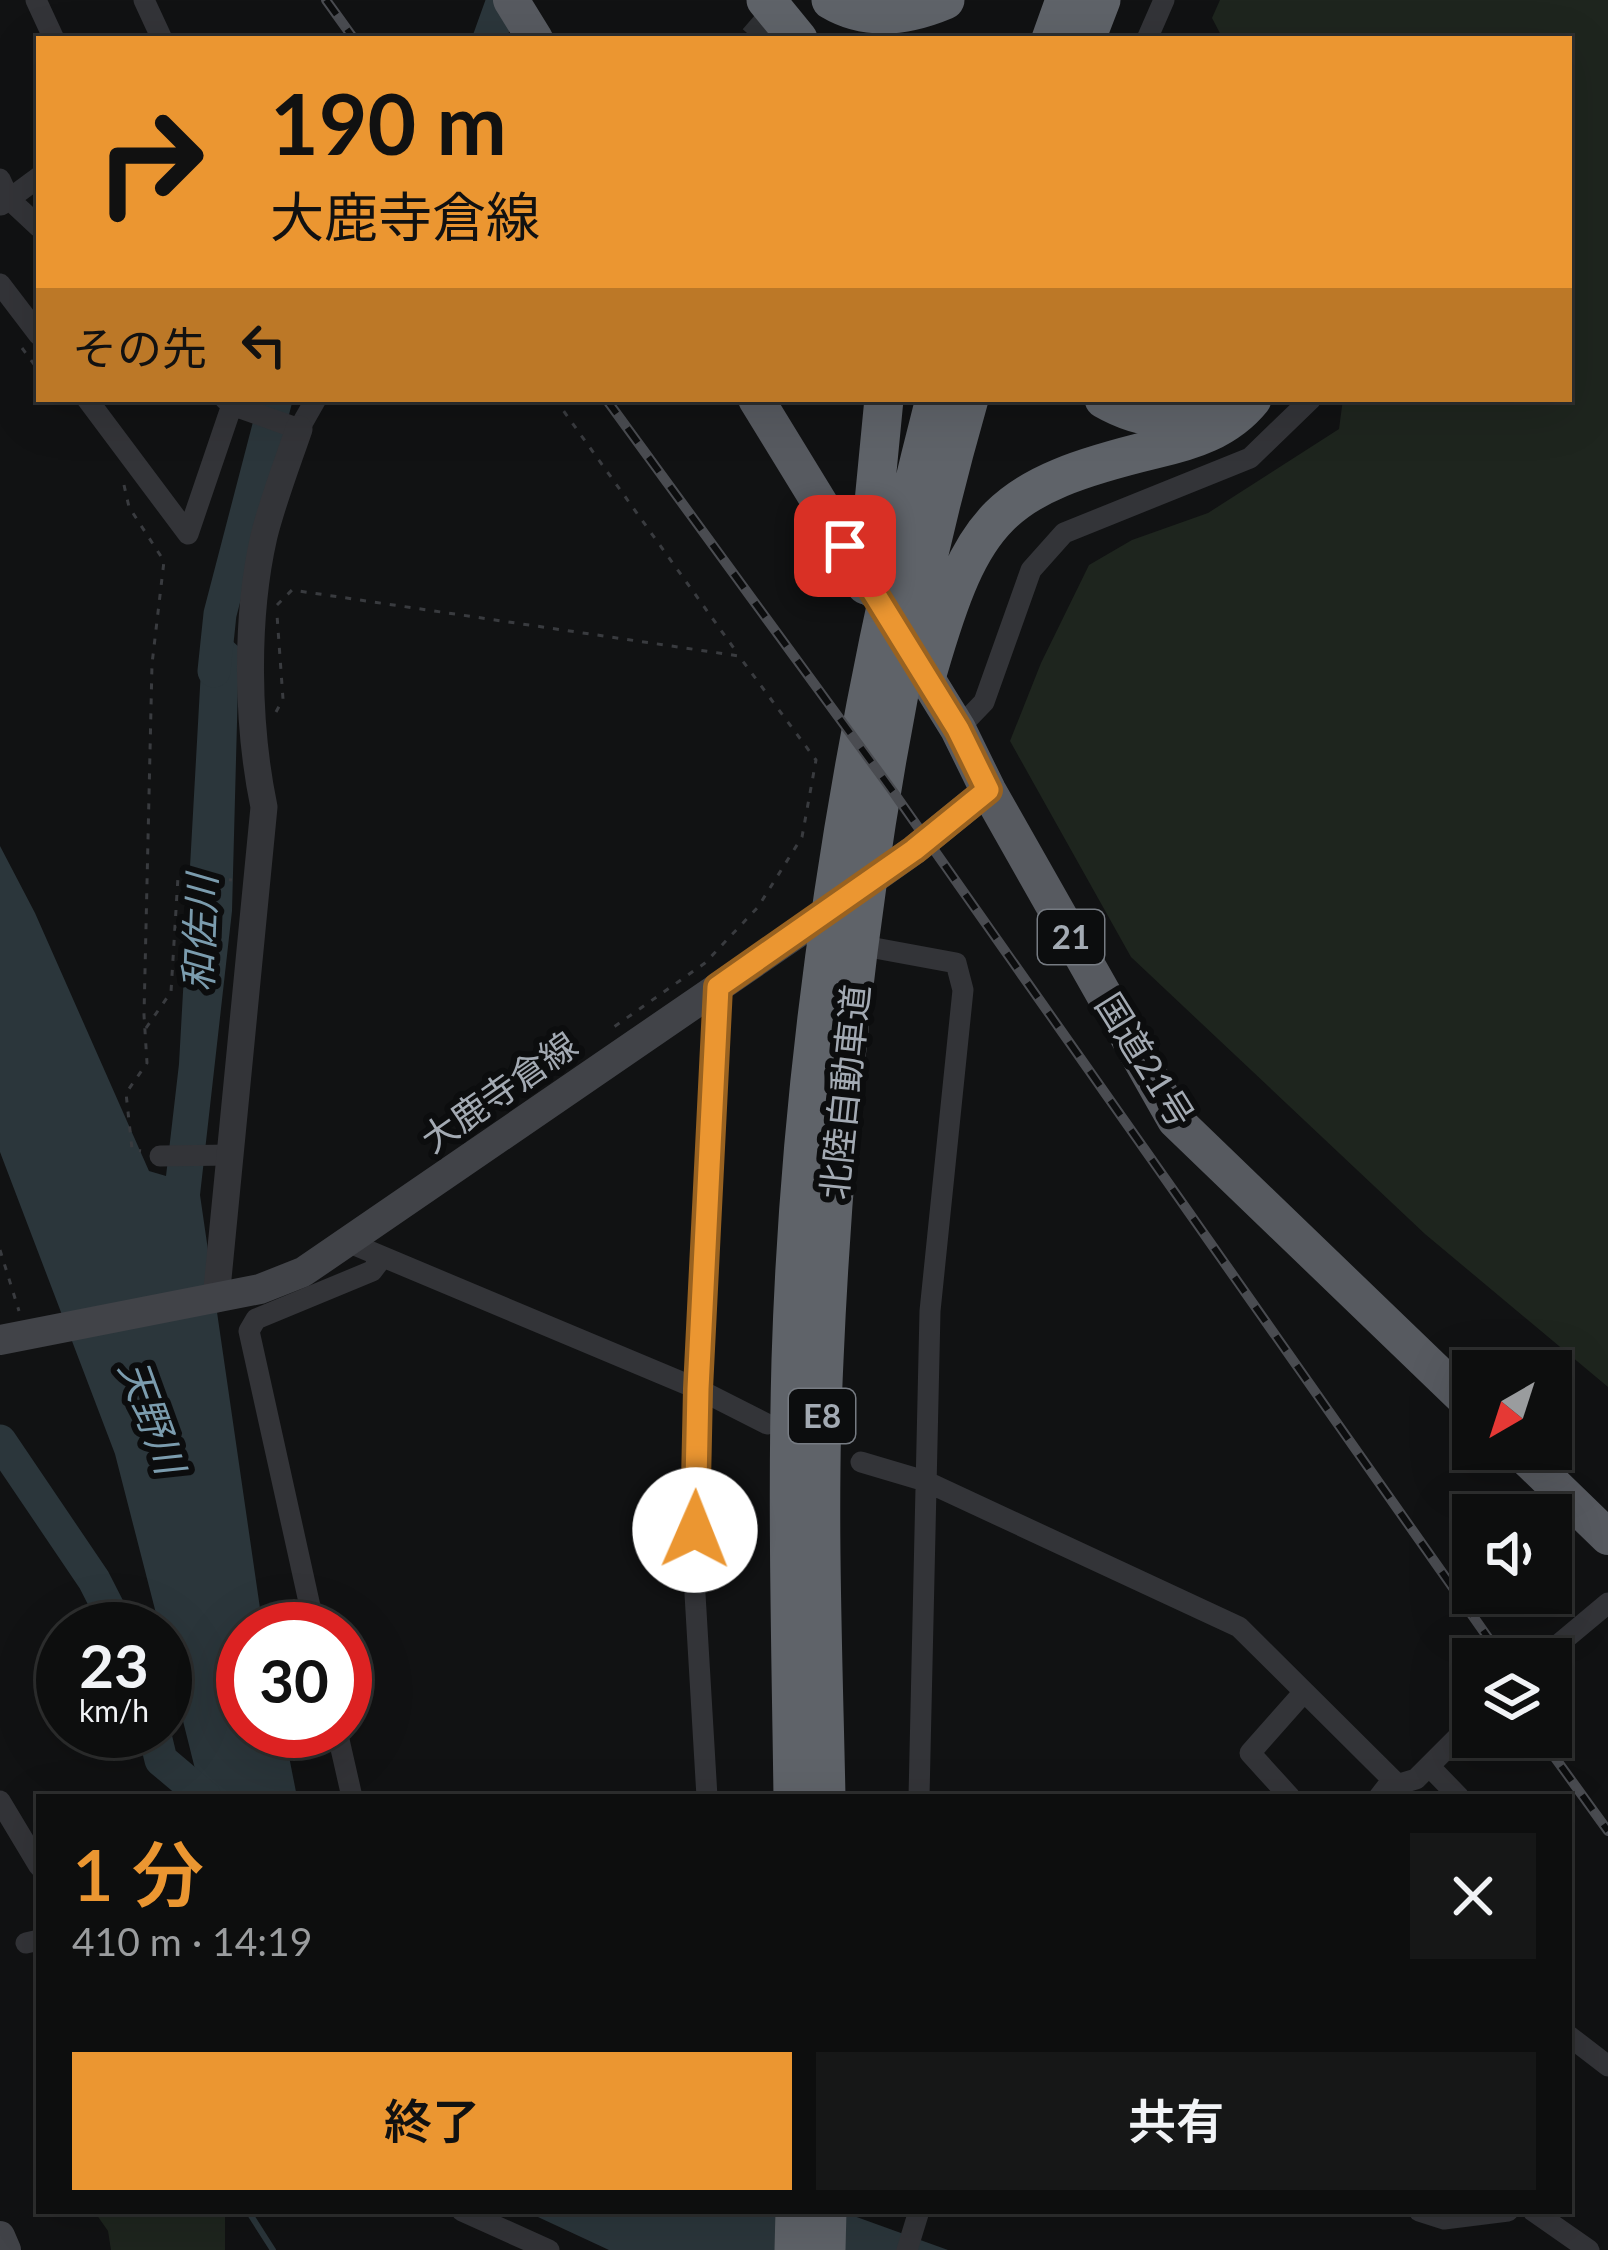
<!DOCTYPE html>
<html lang="ja">
<meta charset="utf-8">
<style>
:root{--surface:#0d0e0e;--page:#161717;--text:#f1f3f6;--muted:#9a9c9e;--line:#2d2e2e;--accent:#eb9631}
body{margin:0;font-family:Lato,"Noto Sans JP",sans-serif;background:var(--page);color:var(--text);height:100vh;display:flex;flex-direction:column;font-size:45px;white-space:nowrap}
*{box-sizing:border-box;margin:0}
p{font-size:39px;color:var(--muted)}
.icon{flex:none;width:66px;height:66px;fill:none;stroke:currentColor;stroke-width:2;stroke-linecap:round;stroke-linejoin:round}
.map{position:relative;flex:1;overflow:hidden}
.drawer{position:absolute;left:36px;top:1794px;width:1536px;height:420px;display:flex;flex-direction:column;background:var(--surface);border-radius:0px;box-shadow:0 12px 48px #0002,0 0 0 3px var(--line)}
.drawer>*{flex:none}
.guide{position:absolute;left:36px;top:36px;width:1536px;height:366px;border-radius:0px;box-shadow:0 12px 48px #0002,0 0 0 3px var(--line);background:#eb9631;color:#111;overflow:hidden}
.needle{width:78px;rotate:219deg}
.tools{position:absolute;left:1452px;top:1350px;display:grid;gap:24px}
.tools a{display:grid;place-items:center;width:120px;height:120px;border-radius:0px;background:var(--surface);box-shadow:0 12px 48px #0002,0 0 0 3px var(--line);font-size:60px}
.speed{position:absolute;left:36px;top:1602px;display:flex;gap:24px;font-size:60px;font-weight:700;text-align:center}
.speed>*{display:grid;place-content:center;width:156px;height:156px;border-radius:50%;background:var(--surface);box-shadow:0 12px 48px #0002,0 0 0 3px var(--line);line-height:1}
.speed small{font-size:30px;font-weight:400}
.speed .limit{border:18px solid #d22;background:#fff;color:#111}
.pin{position:absolute;display:grid;place-items:center;width:102px;height:102px;color:#fff;margin:-51px;border-radius:24px;box-shadow:0 6px 18px #0006}
.me{position:absolute;width:132px;margin:-66px;rotate:1deg;stroke-linejoin:round;filter:drop-shadow(0 0 9px #0008)}
.turn{display:flex;align-items:center;gap:42px;height:252px;padding:0 36px;font-size:54px}
.turn .icon{width:156px;height:156px;stroke-width:2.5}
.turn b{display:block;font-size:84px;line-height:102px}
.then{display:flex;align-items:center;height:114px;padding:0 36px;background:#0003;gap:24px;font-size:45px}
.round{display:grid;place-items:center;flex:none;width:126px;height:126px;border-radius:0px;background:var(--page)}
.overview{display:flex;align-items:center;justify-content:space-between;height:204px;padding:0 36px}
h1{font-size:72px;font-weight:600;line-height:90px;color:var(--accent)}
.button{display:flex;gap:24px;margin-top:auto;padding:24px 36px}
.button a{flex:1;height:138px;border-radius:0px;background:var(--accent);color:#111;font-size:48px;font-weight:600;line-height:138px;text-align:center}
.button a+a{background:var(--page);color:var(--text)}
.map>svg:first-child{display:block}
</style>
<div class="map">
<svg width="1608" height="2250" viewBox="0 0 1608 2250">
<rect width="100%" height="100%" fill="#111213"/>
<path fill="#1e251e" d="M1220 0H1608V1387L1425 1234 1131 957 1010 741 1041 663 1089 565 1132 540 1208 513 1339 429 1343 399H1569V39H1223L1212 18Z
M94 2211H225V2250H111L108 2231Z"/>
<path fill="#2b363b" d="M204 616 239 647 232 911 200 1195 263 1629H243V1731H284L297 1797H202L165 1649V1629H160L115 1454 0 1152V846L35 913 149 1171 166 1176 179 1064Z
M525 2211H840L948 2250H609Z"/>
<g fill="none" stroke-linecap="round" stroke-linejoin="round">
<path stroke="#2b363b" stroke-width="6" d="M248 2211 273 2250"/>
<path stroke="#2b363b" stroke-width="33" d="M489 39 503 0
M214 671 220 614 276 399
M0 1441 94 1580 119 1629
M154 1731 161 1760 205 1797"/>
<path stroke="#2e3033" stroke-width="30" stroke-dasharray="30 15" stroke-linecap="butt" d="M754 39 788 0"/>
<path stroke="#393b3f" stroke-width="3" stroke-dasharray="6 9" stroke-linecap="butt" d="M22 348 39 371
M60 399 69 411
M555 399 738 654
M124 485 129 507 164 561 152 664 144 1015 147 1063 126 1093 132 1149 141 1151
M277 605 292 590 739 656 816 760 802 837 758 907 705 963 611 1029
M276 712 283 699 277 615
M146 1028 171 992 178 877 232 880
M0 1250 19 1311"/>
<path stroke="#333438" stroke-width="21" d="M36 0 54 39
M144 0 162 39
M1147 39 1164 0
M0 179 9 199 39 227
M1 205 39 177
M0 284 39 335
M87 399 188 534
M225 399 232 405 299 429 316 399
M188 534 234 399
M958 729 984 702 1031 570 1064 533 1250 458 1311 399
M853 944 956 963 963 990 930 1311 919 1797
M160 1156 231 1155
M350 1243 698 1389 767 1424
M861 1462 925 1481 1239 1627 1399 1786
M315 1629 249 1331 256 1319 372 1271 382 1258
M1541 1659 1608 1603
M337 1731 352 1797
M1429 1766 1459 1797
M707 1797 694 1577 698 1389 718 987
M1290 1797 1250 1753 1304 1692
M1379 1797 1386 1788 1416 1779 1473 1722
M0 1801 39 1866
M26 1943 39 1940
M1569 2036 1608 2066
M462 2211 549 2250
M1419 2211 1444 2219 1508 2211
M1533 2211 1589 2250
M907 2250 919 2211"/>
<path stroke="#333438" stroke-width="27" d="M216 1299 264 807C247 725 245 619 264 536 273 500 287 464 299 429"/>
<path stroke="#414348" stroke-width="30" d="M0 1340 260 1289 303 1272 796 934 914 850 988 790
M0 2236 6 2250"/>
<path stroke="#575a60" stroke-width="36" d="M511 0 535 39
M756 399 873 590
M908 648 958 729 988 790 1175 1120 1473 1407
M1517 1449 1608 1537"/>
<path stroke="#5f6369" stroke-width="39" d="M766 0 798 39
M831 0C868 22 907 16 945 0
M1051 39 1065 0
M1086 39 1101 0
M1104 399C1139 419 1182 427 1217 399
M866 585 884 399
M928 671C973 516 998 487 1155 449 1191 441 1227 430 1252 399
M793 1797C791 1652 787 1506 791 1360 801 1036 854 713 935 399
M826 1797C823 1652 817 1505 824 1360 838 1038 880 710 969 399
M794 2250 795 2211
M826 2250 827 2211"/>
<defs>
<path id="rail" d="M326 0 354 39
M606 399 894 793 1503 1659
M1540 1737 1608 1831"/>
</defs>
<use href="#rail" stroke="#4a4c51" stroke-width="10"/>
<use href="#rail" stroke="#0c0d0e" stroke-width="6" stroke-dasharray="18" stroke-linecap="butt"/>
</g>
<g fill="none" stroke-linecap="round" stroke-linejoin="round">
<defs>
<path id="route" d="M695 1530 698 1389 718 987 914 850 988 790 958 729 845 546"/>
</defs>
<use href="#route" stroke="#996220" stroke-width="30"/>
<use href="#route" stroke="#eb9631" stroke-width="21"/>
</g>
<g text-anchor="middle" stroke-width="12" stroke-linejoin="round" paint-order="stroke">
<g fill="#0c0d0e" stroke="#767b82" stroke-width="3">
<rect x="1038" y="910" width="66" height="54" rx="9"/>
<rect x="789" y="1389" width="66" height="54" rx="9"/>
</g>
<g font-size="33" font-weight="bold" fill="#a3aab3">
<text x="1071" y="949">21</text>
<text x="822" y="1428">E8</text>
</g>
<g font-size="36" fill="#a3aab3" stroke="#0c0d0e">
<text transform="translate(1145 1060) rotate(58)" y="13">国道21号</text>
<text transform="translate(499 1092) rotate(-35)" y="13">大鹿寺倉線</text>
<text transform="translate(845 1092) rotate(-84)" y="13">北陸自動車道</text>
</g>
<g font-size="39" font-style="italic" fill="#7b9cae" stroke="#0c0d0e">
<text transform="translate(200 933) rotate(-88)" y="14">和佐川</text>
<text transform="translate(152 1417) rotate(70)" y="14">天野川</text>
</g>
</g>
</svg>
<div class="tools">
<a><svg class="needle" viewBox="-14 -14 28 28"><path d="M0-13l5 13h-10z" fill="#e53935"/><path d="M0 13l5-13h-10z" fill="#9a9c9e"/></svg></a>
<a><svg class="icon" aria-label="sound" viewBox="0 0 24 24"><path d="M4 9h4l5-4v14l-5-4H4zM17 9q2 3 0 6"/></svg></a>
<a><svg class="icon" aria-label="layers" viewBox="0 0 24 24"><path d="M12 4l9 5-9 5-9-5zM3 14l9 5 9-5"/></svg></a>
</div>
<div class="speed"><div>23<small>km/h</small></div><div class="limit">30</div></div>
<div class="pin" style="left:845px;top:546px;background:#d93025"><svg class="icon" aria-label="arrive" viewBox="0 0 24 24"><path d="M6 21V4h12l-3 4 3 4H6"/></svg></div>
<svg class="me" style="left:695px;top:1530px" viewBox="-20 -20 40 40"><circle r="19" fill="#fff"/><path d="M0-13L10 11 0 6-10 11z" fill="#eb9631"/></svg>
<div class="guide">
<div class="turn"><svg class="icon" aria-label="right" viewBox="0 0 24 24"><path d="M7 20v-9h11M14 6l5 5-5 5"/></svg><div><b>190 m</b>大鹿寺倉線</div></div>
<div class="then">その先<svg class="icon" aria-label="left" viewBox="0 0 24 24"><path d="M17 20v-9H6M10 6l-5 5 5 5"/></svg></div>
</div>
<section class="drawer">
<div class="overview"><div><h1>1 分</h1><p>410 m · 14:19</p></div><a class="round"><svg class="icon" aria-label="close" viewBox="0 0 24 24"><path d="M6 6l12 12M18 6L6 18"/></svg></a></div>
<div class="button"><a>終了</a><a>共有</a></div>
</section>
</div>
